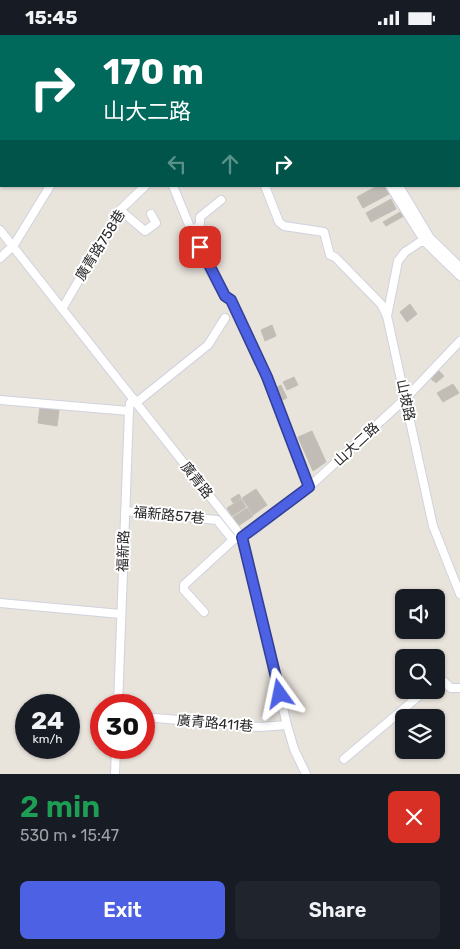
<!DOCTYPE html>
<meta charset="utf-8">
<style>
:root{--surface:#171b24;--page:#20242c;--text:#f1f3f6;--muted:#9ea1a6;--accent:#4c61e4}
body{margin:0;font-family:Rubik,"Noto Sans TC",sans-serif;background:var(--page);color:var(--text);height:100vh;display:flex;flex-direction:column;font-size:19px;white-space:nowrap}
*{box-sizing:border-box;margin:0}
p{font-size:16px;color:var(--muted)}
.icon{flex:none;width:28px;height:28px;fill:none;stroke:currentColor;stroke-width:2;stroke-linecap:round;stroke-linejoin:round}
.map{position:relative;height:739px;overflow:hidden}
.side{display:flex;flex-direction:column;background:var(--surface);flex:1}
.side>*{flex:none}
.banner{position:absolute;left:0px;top:0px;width:460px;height:152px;box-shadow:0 1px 4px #0004;background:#00695c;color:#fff;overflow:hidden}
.tools{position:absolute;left:395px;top:554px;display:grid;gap:10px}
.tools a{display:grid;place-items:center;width:50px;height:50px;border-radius:8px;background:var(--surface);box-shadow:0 1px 4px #0004;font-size:25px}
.speed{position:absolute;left:15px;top:659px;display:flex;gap:10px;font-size:25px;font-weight:700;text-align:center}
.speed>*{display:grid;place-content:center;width:65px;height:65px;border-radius:50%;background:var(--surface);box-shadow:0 1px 4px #0004;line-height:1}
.speed small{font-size:12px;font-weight:400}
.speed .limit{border:8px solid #d22;background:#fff;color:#111}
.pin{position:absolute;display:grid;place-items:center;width:42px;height:42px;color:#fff;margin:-21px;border-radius:10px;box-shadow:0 2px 8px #0006}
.me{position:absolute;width:55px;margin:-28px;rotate:348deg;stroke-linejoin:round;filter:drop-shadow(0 0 4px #0008)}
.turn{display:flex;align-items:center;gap:18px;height:105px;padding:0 20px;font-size:22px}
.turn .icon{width:65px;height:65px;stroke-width:2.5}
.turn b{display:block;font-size:35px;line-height:42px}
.lanes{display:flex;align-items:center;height:48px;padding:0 20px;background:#0003;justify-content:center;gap:25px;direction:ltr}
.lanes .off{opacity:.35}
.round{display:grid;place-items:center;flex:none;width:52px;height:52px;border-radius:8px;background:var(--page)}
.summary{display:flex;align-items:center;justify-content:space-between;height:85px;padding:0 20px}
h1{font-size:30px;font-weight:600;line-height:38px;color:#1e9e55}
.action{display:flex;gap:10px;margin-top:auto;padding:10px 20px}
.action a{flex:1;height:58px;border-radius:8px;background:var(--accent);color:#fff;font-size:20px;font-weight:600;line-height:58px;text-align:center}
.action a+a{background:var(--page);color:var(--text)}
.status{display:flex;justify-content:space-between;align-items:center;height:35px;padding:0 25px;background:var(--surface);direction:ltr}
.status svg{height:14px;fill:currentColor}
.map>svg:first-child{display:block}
</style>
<div class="status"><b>15:45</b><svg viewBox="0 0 49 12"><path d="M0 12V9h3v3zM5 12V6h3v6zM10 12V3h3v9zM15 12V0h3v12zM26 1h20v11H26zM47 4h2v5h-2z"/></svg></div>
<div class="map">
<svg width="460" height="739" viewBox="0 0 460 739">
<rect width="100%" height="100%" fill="#e8e3db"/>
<path fill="#c1bdb6" stroke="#c3bfb5" d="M377 151H385L389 159 363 173 357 162Z
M391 164 396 174 371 187 366 178Z
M402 176 404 181 386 191 383 187Z
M410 269 417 279 407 287 400 277Z
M272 290 276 301 265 306 261 295Z
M438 335 444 341 436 348 430 343Z
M294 342 298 350 287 355 283 347Z
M453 349 459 358 443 367 437 358Z
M281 350 287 363 280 366 275 353Z
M40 372 59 375 57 391 38 388Z
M312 396 326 427 313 436 298 402Z
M256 454 267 470 253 480 242 463Z
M239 459 241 463 233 468 231 464Z
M241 464 246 472 232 481 227 473Z
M247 473 253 481 238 491 233 482Z"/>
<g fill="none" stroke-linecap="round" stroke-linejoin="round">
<defs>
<path id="minor" d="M302 0 303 1
M309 0 310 1
M5 1V0
M209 1 211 0
M0 9 1 7
M459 31H460
M173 151C184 176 211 252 231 265L267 341 309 452
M265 151 279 187 284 191 324 197 330 220 335 222 381 269 387 281 433 491 460 559
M390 151 425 207 460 241
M399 151 430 203 460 232
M120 175 145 196 156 188 151 179
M0 195 242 502 287 690 294 714 306 739
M193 197 200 189V182L221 165
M0 223 14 210 50 151
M62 274 120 175 145 151
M387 281 398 226 405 217 423 205
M0 365 129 376
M137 367 208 310 225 283
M125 476 217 485 233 505
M0 568 121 579
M204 577 184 555V550L233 505 252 497 309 452 406 363 460 306
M436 646 440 643 451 653H460
M118 670 129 376 130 368 134 364
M144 682 259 692 287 690
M344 724 426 655
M115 739 116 712"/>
</defs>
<use href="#minor" stroke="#d0d2df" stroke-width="10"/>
<use href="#minor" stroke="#fff" stroke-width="8"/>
</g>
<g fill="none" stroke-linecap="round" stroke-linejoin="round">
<defs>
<path id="route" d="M200 212 225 261 231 265 267 342 309 452 242 502 280 659"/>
</defs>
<use href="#route" stroke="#313f94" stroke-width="12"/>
<use href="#route" stroke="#4c61e4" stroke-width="9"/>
</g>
<g text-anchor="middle" stroke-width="4" stroke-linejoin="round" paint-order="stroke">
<g font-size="14" fill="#272727" stroke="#fff">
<text transform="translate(100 210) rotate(-58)" y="5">廣青路758巷</text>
<text transform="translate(406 365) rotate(78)" y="5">山坡路</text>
<text transform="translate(356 409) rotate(-43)" y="5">山大二路</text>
<text transform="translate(197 445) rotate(52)" y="5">廣青路</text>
<text transform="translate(169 480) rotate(5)" y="5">福新路57巷</text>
<text transform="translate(123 516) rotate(-88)" y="5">福新路</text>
<text transform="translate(215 688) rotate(5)" y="5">廣青路411巷</text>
</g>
</g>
</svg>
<div class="tools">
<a><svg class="icon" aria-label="sound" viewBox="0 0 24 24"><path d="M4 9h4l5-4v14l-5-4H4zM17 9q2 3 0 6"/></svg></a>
<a><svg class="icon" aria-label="search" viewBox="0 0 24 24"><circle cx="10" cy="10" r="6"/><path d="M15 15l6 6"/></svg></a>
<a><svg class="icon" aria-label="layers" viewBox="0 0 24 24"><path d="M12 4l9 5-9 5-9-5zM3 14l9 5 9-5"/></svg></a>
</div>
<div class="speed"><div>24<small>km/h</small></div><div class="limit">30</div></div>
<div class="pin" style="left:200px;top:212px;background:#d93025"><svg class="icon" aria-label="arrive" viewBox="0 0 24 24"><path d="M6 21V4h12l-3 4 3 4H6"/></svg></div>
<svg class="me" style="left:280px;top:659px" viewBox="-20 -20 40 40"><path d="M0-17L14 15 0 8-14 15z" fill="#4c61e4" stroke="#fff" stroke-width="4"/></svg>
<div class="banner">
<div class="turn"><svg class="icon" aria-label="right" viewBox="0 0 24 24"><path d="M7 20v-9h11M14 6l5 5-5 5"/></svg><div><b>170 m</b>山大二路</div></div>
<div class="lanes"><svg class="icon off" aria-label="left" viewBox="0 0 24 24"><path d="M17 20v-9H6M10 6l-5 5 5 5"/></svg><svg class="icon off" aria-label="ahead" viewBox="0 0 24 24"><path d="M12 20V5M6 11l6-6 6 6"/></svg><svg class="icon" aria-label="right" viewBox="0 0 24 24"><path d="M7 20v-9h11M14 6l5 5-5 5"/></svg></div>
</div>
</div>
<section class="side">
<div class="summary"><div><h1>2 min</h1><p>530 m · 15:47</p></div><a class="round" style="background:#d93025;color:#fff"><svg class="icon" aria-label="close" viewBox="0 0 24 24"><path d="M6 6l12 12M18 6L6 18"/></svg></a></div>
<div class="action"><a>Exit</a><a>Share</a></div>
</section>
